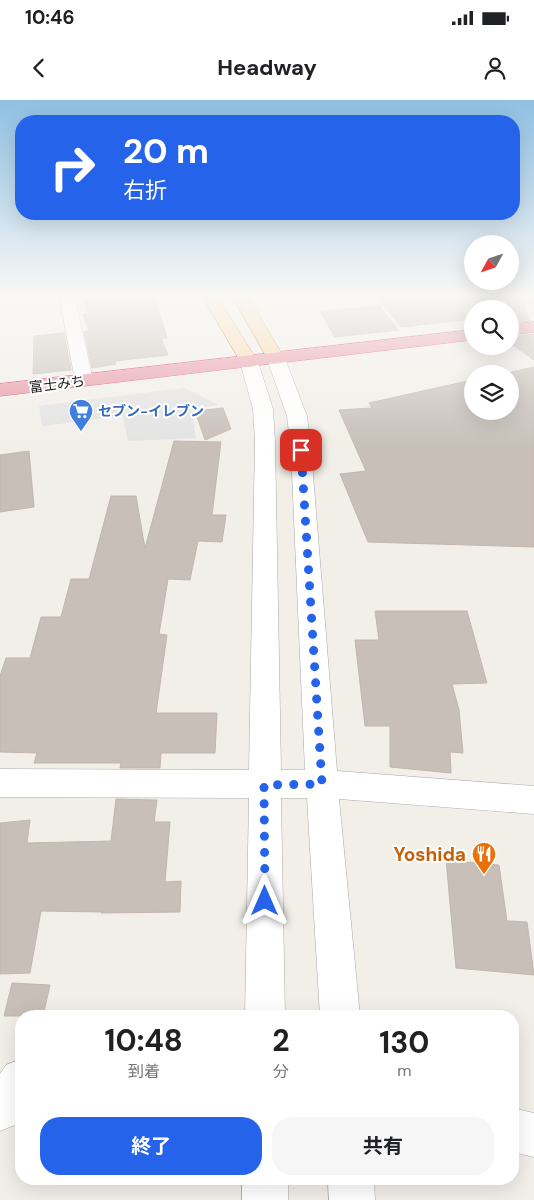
<!DOCTYPE html>
<html lang="ja">
<meta charset="utf-8">
<style>
:root{--surface:#fff;--page:#f6f6f6;--text:#202124;--muted:#757577;--accent:#2563eb}
body{margin:0;font-family:"DM Sans","Noto Sans JP",sans-serif;background:var(--page);color:var(--text);height:100vh;display:flex;flex-direction:column;font-size:19px;white-space:nowrap}
*{box-sizing:border-box;margin:0}
p{font-size:16px;color:var(--muted)}
.icon{flex:none;width:28px;height:28px;fill:none;stroke:currentColor;stroke-width:2;stroke-linecap:round;stroke-linejoin:round}
.map{position:relative;flex:1;overflow:hidden}
.panel{position:absolute;left:15px;top:910px;width:504px;height:175px;display:flex;flex-direction:column;background:var(--surface);border-radius:20px;box-shadow:0 5px 20px #0002}
.panel>*{flex:none}
.hud{position:absolute;left:15px;top:15px;width:505px;height:105px;border-radius:20px;box-shadow:0 5px 20px #0002;background:#2563eb;color:#fff;overflow:hidden}
.needle{width:32px;rotate:230deg}
.buttons{position:absolute;left:464px;top:135px;display:grid;gap:10px}
.buttons a{display:grid;place-items:center;width:55px;height:55px;border-radius:50%;background:var(--surface);box-shadow:0 5px 20px #0002;font-size:25px}
.pin{position:absolute;display:grid;place-items:center;width:42px;height:42px;color:#fff;margin:-21px;border-radius:10px;box-shadow:0 2px 8px #0006}
.me{position:absolute;width:55px;margin:-28px;rotate:0deg;stroke-linejoin:round;filter:drop-shadow(0 0 4px #0008)}
.turn{display:flex;align-items:center;gap:18px;height:105px;padding:0 25px;font-size:22px}
.turn .icon{width:65px;height:65px;stroke-width:2.5}
.turn b{display:block;font-size:35px;line-height:42px}
.eta{display:flex;justify-content:space-evenly;align-items:center;height:85px;text-align:center}
.eta b{font-size:30px;font-weight:700;line-height:35px}
.action{display:flex;gap:10px;margin-top:auto;padding:10px 25px}
.action a{flex:1;height:58px;border-radius:20px;background:var(--accent);color:#fff;font-size:20px;font-weight:700;line-height:58px;text-align:center}
.action a+a{background:var(--page);color:var(--text)}
.status{display:flex;justify-content:space-between;align-items:center;height:35px;padding:0 25px;background:var(--surface);direction:ltr}
.status svg{height:14px;fill:currentColor}
header{display:flex;justify-content:space-between;align-items:center;height:65px;padding:0 25px;background:var(--surface);font-size:22px;font-weight:700}
.map>svg:first-child{display:block}
</style>
<div class="status"><b>10:46</b><svg viewBox="0 0 49 12"><path d="M0 12V9h3v3zM5 12V6h3v6zM10 12V3h3v9zM15 12V0h3v12zM26 1h20v11H26zM47 4h2v5h-2z"/></svg></div>
<header><svg class="icon" aria-label="back" viewBox="0 0 24 24"><path d="M15 5l-7 7 7 7"/></svg>Headway<svg class="icon" aria-label="person" viewBox="0 0 24 24"><circle cx="12" cy="8" r="4"/><path d="M4 21q1-7 8-7t8 7"/></svg></header>
<div class="map">
<svg width="534" height="1100" viewBox="0 0 534 1100">
<rect width="100%" height="100%" fill="#f2efe9"/>
<path fill="#e2e2e2" d="M184 288 219 305 191 309 196 338 128 341 123 316 42 326 39 306Z"/>
<path fill="#c7bfb8" stroke="#c4b6ab" d="M143 194H154L167 238H161L168 255 115 261 116 264 92 268 84 231H89L83 214 89 213 84 202Z
M443 194H523L524 209 530 221 510 223V209H472V219L401 227 377 196 444 195Z
M380 206 398 230 335 237 320 211Z
M64 233 71 270 33 274 34 236Z
M534 234V260L510 243V237Z
M534 267V447L368 442 340 374 366 371 339 310 372 308 369 303 472 280V311H510V274H503Z
M223 308 231 329 205 340 195 311Z
M174 341 221 342 212 415H226L222 442 198 441 190 480 168 479 159 534 167 535 156 613H217L215 653H161L160 668H120L121 663H34L37 653 0 652V576L6 558H30L41 517H61L71 479H89L111 396H136L145 448Z
M29 351 34 407 0 412V355Z
M375 511H467L487 583 452 584 459 610 463 653 450 652 451 673 390 667V626H365L355 540H379Z
M116 699 157 700 154 722H170L165 782 181 781 180 812 101 813 102 812 41 811 30 873 0 874V723L30 720 27 743 111 741Z
M446 760 499 765 507 821 527 822 534 875 456 868Z
M12 883 50 885 43 916H4Z"/>
<g fill="none" stroke-linecap="round" stroke-linejoin="round">
<defs>
<path id="minor" d="M0 194H46L43 197 38 199 0 201Z
M59 194H74L93 280 91 284 84 286 77 284 75 280Z
M276 254 282 255 285 259 307 316 311 350 337 671 534 686V714L339 699 360 916H320L307 698H281L285 916H245L249 698 0 697V669L249 670 255 341 253 309 240 262 243 258 249 257 255 258 258 262 273 309 275 341 281 670H305L291 350 287 316 267 259 270 255Z
M21 959V1016L15 1025 0 1031V974L6 965Z
M512 1008 534 1013V1057L512 1052Z
M242 1079H288V1100H242Z
M328 1079H374L375 1100H329Z"/>
<path id="major" d="M201 194H216L258 262 255 266 249 267 243 266Z
M231 194H246L285 259 282 263 276 264 270 263Z"/>
<path id="highway" d="M534 222V232L510 235V225Z
M472 230V240L0 296V284Z"/>
</defs>
<use href="#minor" stroke="#a9a9a9" stroke-width="1"/>
<use href="#major" stroke="#a06b00" stroke-width="1"/>
<use href="#highway" stroke="#dc2a67" stroke-width="1"/>
<path stroke="#fa8072" stroke-width="2" stroke-dasharray="2 2" stroke-linecap="butt" d="M525 194 534 203"/>
<use href="#minor" fill="#fff" fill-rule="evenodd"/>
<use href="#major" fill="#fcd6a4" fill-rule="evenodd"/>
<use href="#highway" fill="#e892a2" fill-rule="evenodd"/>
</g>
<linearGradient id="sky" x2="0" y2="1"><stop stop-color="#8fc0e4"/><stop offset="0.56" stop-color="#f9f8f5"/><stop offset="1" stop-color="#f9f8f5" stop-opacity="0"/></linearGradient>
<rect width="534" height="348" fill="url(#sky)"/>
<g fill="none" stroke-linecap="round" stroke-linejoin="round">
<path stroke="#2563eb" stroke-width="9" stroke-dasharray="0 16.2" d="M265 801 264 685 322 684 301 350"/>
</g>
<defs>
<symbol id="supermarket-pin" viewBox="-11 -11 22 30"><path d="M0 17L-7.5 6A9.5 9.5 0 1 1 7.5 6Z" fill="#3f7fe0" stroke="#fff"/><path d="M-6-5.5h2.5l.6 2H6L4.5 2H-2.5L-4.4-4H-6ZM-1.5 3.2a1.3 1.3 0 1 0 .1 0ZM3 3.2a1.3 1.3 0 1 0 .1 0Z" fill="#fff"/></symbol>
<symbol id="restaurant-pin" viewBox="-11 -11 22 30"><path d="M0 17L-7.5 6A9.5 9.5 0 1 1 7.5 6Z" fill="#e8710a" stroke="#fff"/><path d="M-5-6h1v4h1v-4h1v4h1v-4h1v5L-1.5 .5V6h-2V.5L-5-1ZM5-6V6H3V1.5H1.5Q1.5-4 5-6Z" fill="#fff"/></symbol>
</defs>
<g fill-rule="evenodd">
<use href="#supermarket-pin" x="67" y="297" width="28" height="38"/>
<use href="#restaurant-pin" x="470" y="740" width="28" height="38"/>
</g>
<g text-anchor="middle" stroke-width="4" stroke-linejoin="round" paint-order="stroke">
<g font-size="14" fill="#222" stroke="#fff">
<text transform="translate(57 284) rotate(-7)" y="5">富士みち</text>
</g>
<g font-size="14" font-weight="bold" fill="#366cbe" stroke="#fff" text-anchor="start">
<text x="98" y="316">セブン-イレブン</text>
</g>
<g font-size="19" font-weight="bold" fill="#c56008" stroke="#fff" text-anchor="end">
<text x="466" y="761">Yoshida</text>
</g>
</g>
</svg>
<div class="buttons">
<a><svg class="needle" viewBox="-14 -14 28 28"><path d="M0-13l5 13h-10z" fill="#e53935"/><path d="M0 13l5-13h-10z" fill="#757577"/></svg></a>
<a><svg class="icon" aria-label="search" viewBox="0 0 24 24"><circle cx="10" cy="10" r="6"/><path d="M15 15l6 6"/></svg></a>
<a><svg class="icon" aria-label="layers" viewBox="0 0 24 24"><path d="M12 4l9 5-9 5-9-5zM3 14l9 5 9-5"/></svg></a>
</div>
<div class="pin" style="left:301px;top:350px;background:#d93025"><svg class="icon" aria-label="arrive" viewBox="0 0 24 24"><path d="M6 21V4h12l-3 4 3 4H6"/></svg></div>
<svg class="me" style="left:265px;top:801px" viewBox="-20 -20 40 40"><path d="M0-17L14 15 0 8-14 15z" fill="#2563eb" stroke="#fff" stroke-width="4"/></svg>
<div class="hud">
<div class="turn"><svg class="icon" aria-label="right" viewBox="0 0 24 24"><path d="M7 20v-9h11M14 6l5 5-5 5"/></svg><div><b>20 m</b>右折</div></div>
</div>
<section class="panel">
<div class="eta">
<div><b>10:48</b><p>到着</p></div>
<div><b>2</b><p>分</p></div>
<div><b>130</b><p>m</p></div>
</div>
<div class="action"><a>終了</a><a>共有</a></div>
</section>
</div>
